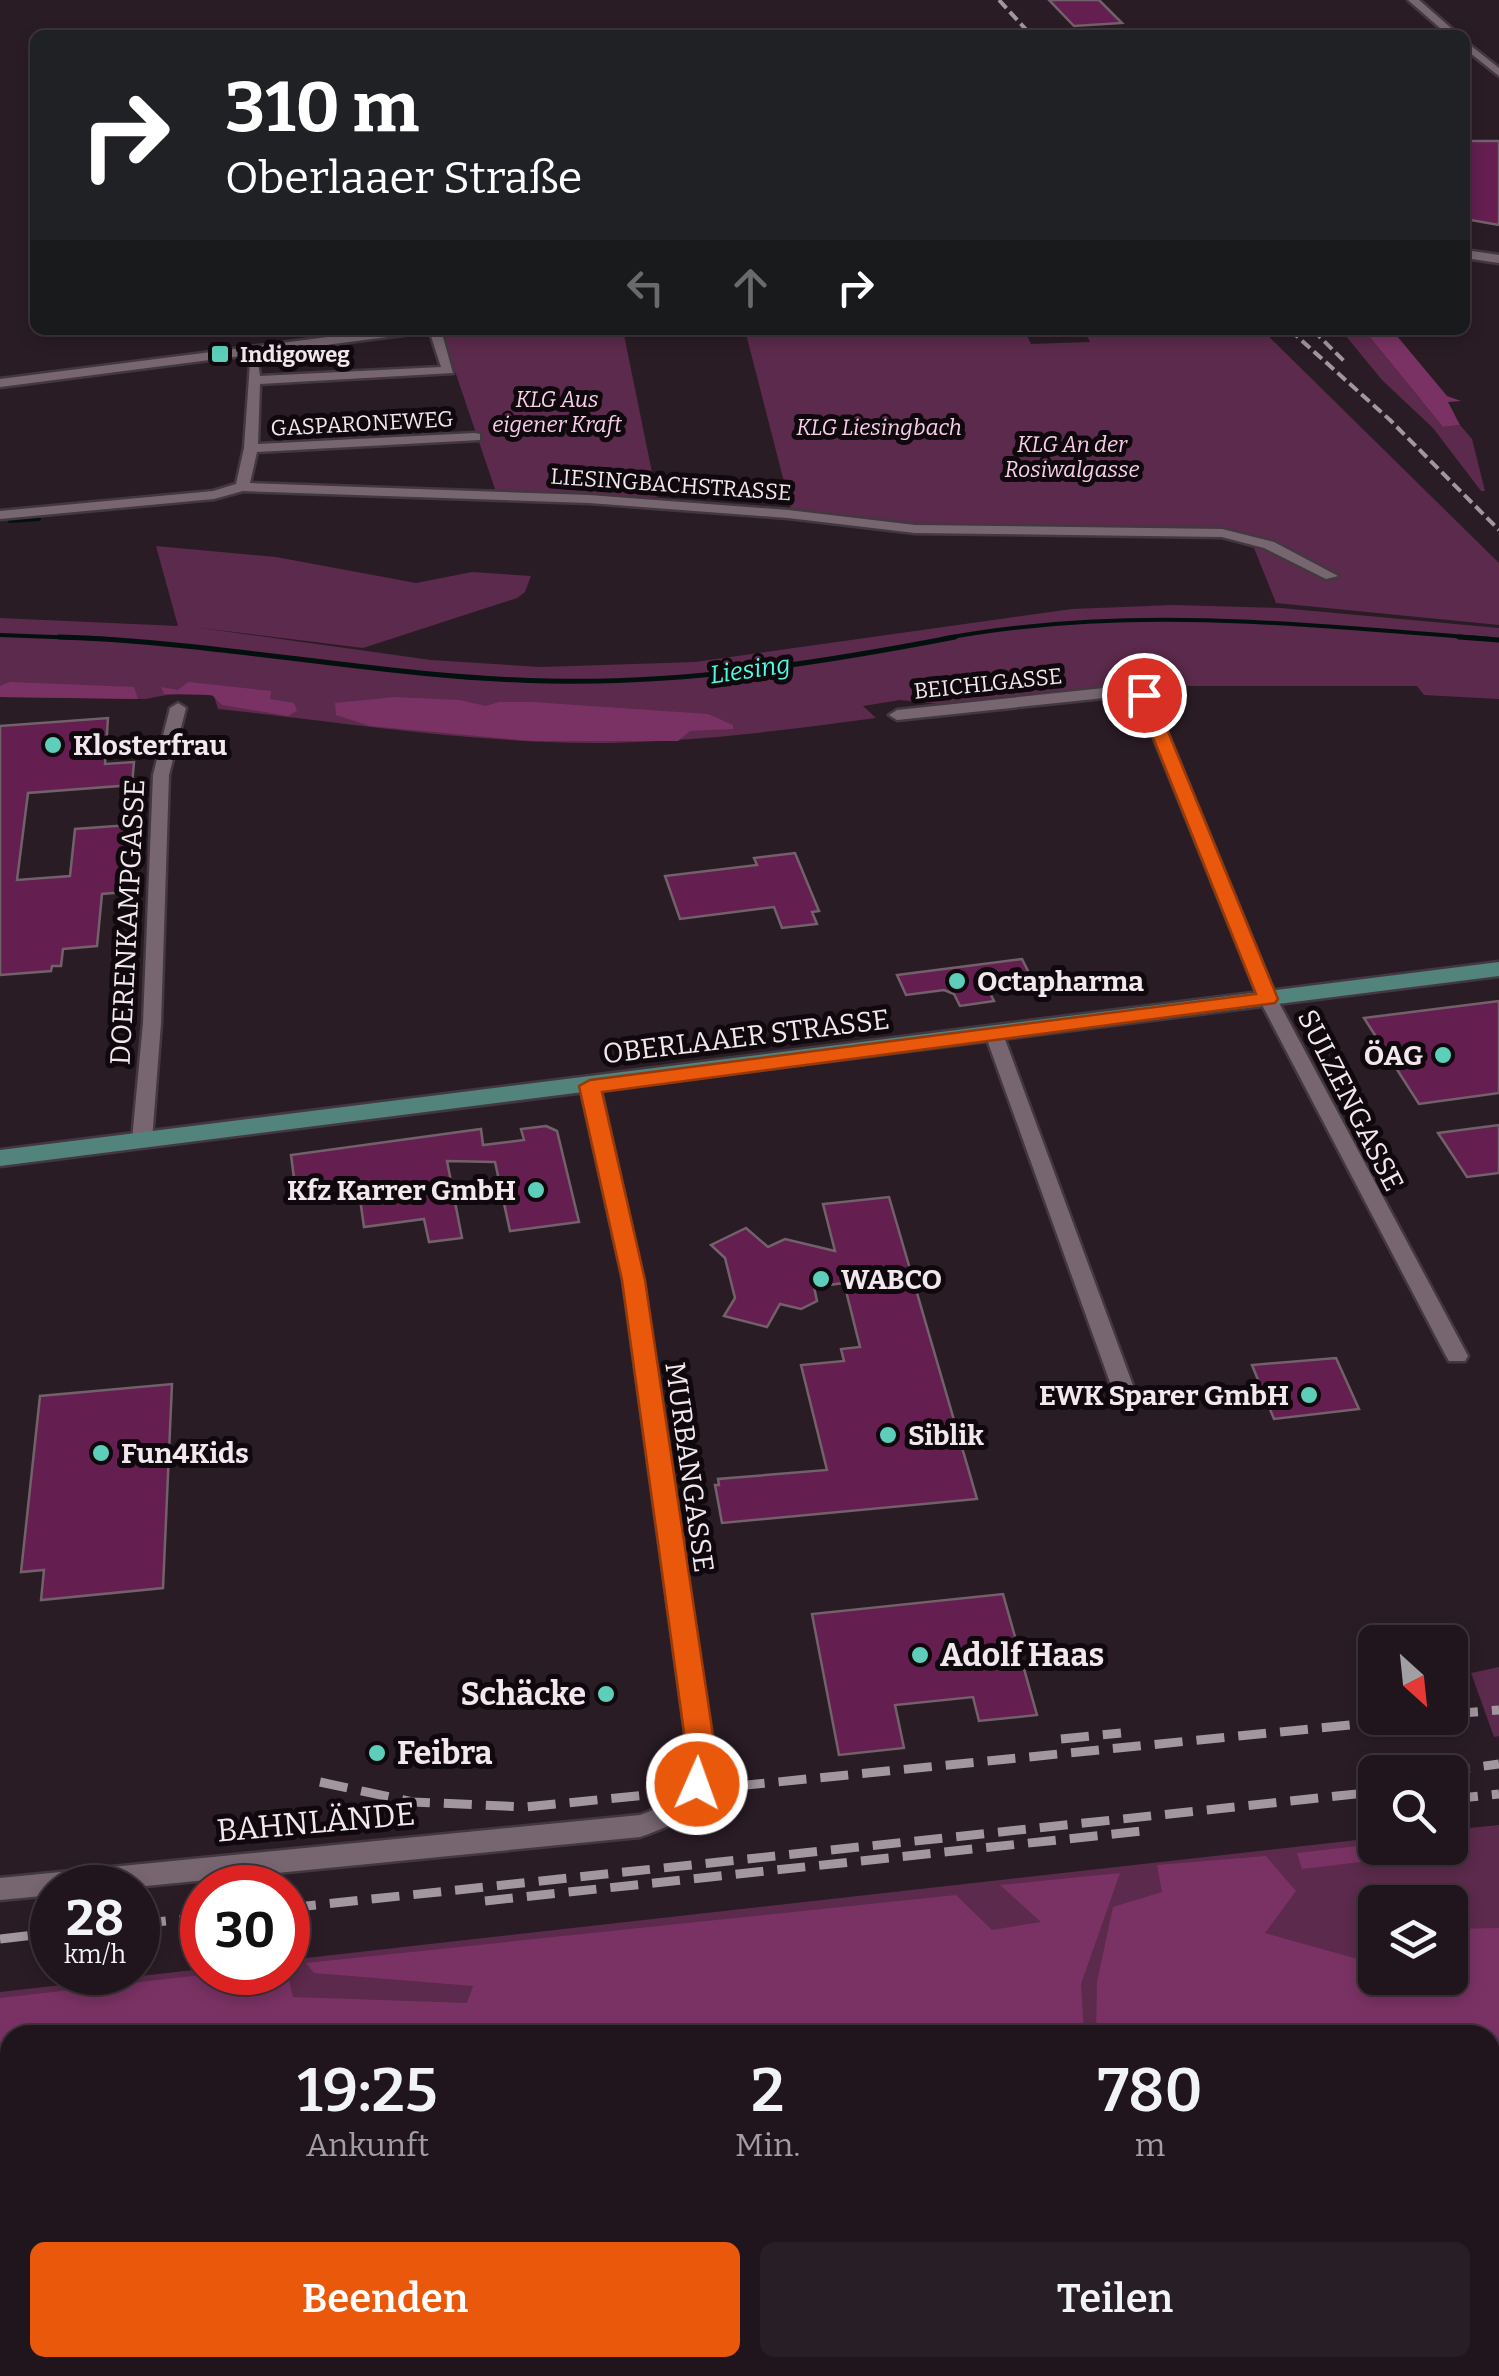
<!DOCTYPE html>
<html lang="de">
<meta charset="utf-8">
<style>
:root{--surface:#20151c;--page:#281e25;--text:#f1f3f6;--muted:#a29fa3;--line:#3d343b;--accent:#ea580c}
body{margin:0;font-family:Bitter,serif;background:var(--page);color:var(--text);height:100vh;display:flex;flex-direction:column;font-size:38px;white-space:nowrap}
*{box-sizing:border-box;margin:0}
p{font-size:32px;color:var(--muted)}
.icon{flex:none;width:55px;height:55px;fill:none;stroke:currentColor;stroke-width:2;stroke-linecap:round;stroke-linejoin:round}
.map{position:relative;flex:1;overflow:hidden}
.side{position:absolute;left:0px;top:2025px;width:1500px;height:352px;display:flex;flex-direction:column;background:var(--surface);border-radius:30px 30px 0 0;box-shadow:0 5px 15px #0003,0 0 0 2px var(--line)}
.side>*{flex:none}
.banner{position:absolute;left:30px;top:30px;width:1440px;height:305px;border-radius:15px;box-shadow:0 5px 15px #0003,0 0 0 2px var(--line);background:#202124;color:#fff;overflow:hidden}
.needle{width:65px;rotate:153deg}
.buttons{position:absolute;left:1358px;top:1625px;display:grid;gap:20px}
.buttons a{display:grid;place-items:center;width:110px;height:110px;border-radius:15px;background:var(--surface);box-shadow:0 5px 15px #0003,0 0 0 2px var(--line);font-size:50px}
.speed{position:absolute;left:30px;top:1865px;display:flex;gap:20px;font-size:50px;font-weight:700;text-align:center}
.speed>*{display:grid;place-content:center;width:130px;height:130px;border-radius:50%;background:var(--surface);box-shadow:0 5px 15px #0003,0 0 0 2px var(--line);line-height:1}
.speed small{font-size:25px;font-weight:400}
.speed .limit{border:15px solid #d22;background:#fff;color:#111}
.pin{position:absolute;display:grid;place-items:center;width:85px;height:85px;color:#fff;margin:-42px;border:5px solid #fff;border-radius:50%;box-shadow:0 2px 10px #0007}
.me{position:absolute;width:110px;margin:-55px;rotate:2deg;stroke-linejoin:round;filter:drop-shadow(0 0 8px #0008)}
.turn{display:flex;align-items:center;gap:35px;height:210px;padding:0 30px;font-size:45px}
.turn .icon{width:130px;height:130px;stroke-width:2.5}
.turn b{display:block;font-size:70px;line-height:85px}
.lanes{display:flex;align-items:center;height:95px;padding:0 30px;background:#0003;justify-content:center;gap:50px;direction:ltr}
.lanes .off{opacity:.35}
.eta{display:flex;justify-content:space-evenly;align-items:center;height:170px;text-align:center}
.eta b{font-size:60px;font-weight:600;line-height:70px}
.primary-button{display:flex;gap:20px;margin-top:auto;padding:20px 30px}
.primary-button a{flex:1;height:115px;border-radius:15px;background:var(--accent);color:#fff;font-size:40px;font-weight:600;line-height:115px;text-align:center}
.primary-button a+a{background:var(--page);color:var(--text)}
.map>svg:first-child{display:block}
</style>
<div class="map">
<svg width="1499" height="2376" viewBox="0 0 1499 2376">
<rect width="100%" height="100%" fill="#2a1c25"/>
<path fill="#5c2a4c" fill-rule="evenodd" d="M441 330H623L657 497 497 495Z
M745 330H1024L1031 344 1090 342 1084 330H1262L1499 563V625L1276 603 1250 538 1222 533 882 524 792 513Z
M1341 330H1364L1443 427 1460 425 1472 439 1485 491H1481L1433 428 1382 380Z
M156 546 276 557 416 583 472 572 531 576 525 592 517 598 363 648 194 627 431 660 541 667 695 662 1072 609 1173 605 1281 608 1499 628V699L1424 695 1417 686H1130L940 704 900 700 863 706 876 718C781 731 685 743 589 743 465 742 341 722 218 709L214 696C192 691 168 694 146 699L0 697V618L178 626Z
M1499 1667V1736L1494 1737 1471 1673Z
M1499 1825V2228L1490 2229V2035H10V2195H0V1992L202 1969V1972H288V1960L1375 1838V1848H1450V1830ZM1375 1902H1450V1978H1375Z"/>
<path fill="#7a3264" d="M1364 330H1392L1447 396 1461 401 1448 402 1460 425 1443 427Z
M10 682 134 687 138 699 0 697V686Z
M188 682 271 691 270 699 294 703 297 711 288 716 222 705 212 695 164 694 161 687 178 690Z
M395 697 459 700 486 706 499 702H532L708 714 733 725V729L690 731 678 741H532L370 726 336 715 335 703Z
M1461 1835 1469 1849 1302 1869 1297 1853 1375 1844V1848H1450V1836Z
M1266 1856 1296 1891 1265 1933 1361 1960 1375 1946V1978H1450V1929L1499 1928V2217L1490 2219V2035H1096L1097 1982 1113 1907 1162 1892 1157 1865Z
M1120 1873 1081 1984 1084 2035H10V2185L0 2184V1998L219 1973 287 1972 293 1997 467 2003 473 1986 314 1973 306 1963 956 1895 992 1930 1041 1922 1000 1885Z
M24 2368H152L113 2376H24Z"/>
<g fill="none" stroke-linecap="round" stroke-linejoin="round">
<path stroke="#03110e" stroke-width="4" d="M10 521 39 519
M0 635 107 639
M942 639C1125 604 1307 625 1491 639"/>
<path stroke="#03110e" stroke-width="5" d="M59 637C223 642 385 678 549 681 686 684 820 663 955 637
M1459 637 1499 640"/>
</g>
<path fill="#641e50" stroke="#72616b" stroke-width="2.5" d="M1049 0H1099L1122 23 1074 26Z
M1465 141H1499V225L1465 219Z
M108 718 105 764 134 762 132 785 28 793 17 880 70 876 75 829 129 825 125 892 102 894 97 946 63 949 61 966H52L51 971 0 975V726Z
M795 853 819 911 812 912 817 924 782 928 774 907 680 919 665 876 757 865 754 858Z
M1022 959 1032 979 986 985 994 1001 960 1006 954 994 944 990 906 995 897 975Z
M1499 1001V1093L1419 1104 1364 1018Z
M1499 1125V1173L1467 1177 1438 1133Z
M546 1126 557 1131 579 1222 510 1231 495 1162 447 1161 462 1238 429 1242 424 1219 364 1227 357 1178 295 1186 291 1155 481 1129 483 1145 524 1140 521 1129Z
M889 1197 977 1499 722 1523 715 1485H719L718 1479 827 1470 801 1365 844 1361 841 1349 860 1347 844 1283 814 1287 817 1301 801 1309 780 1304 767 1327 724 1316 735 1298 725 1258 711 1245 746 1228 768 1247 785 1239 835 1251 823 1204Z
M1336 1358 1359 1409 1274 1419 1252 1365Z
M172 1384 163 1588 41 1600 44 1570 21 1572 40 1396Z
M1003 1594 1037 1715 979 1721 973 1697 895 1705 904 1748 839 1755 812 1614Z"/>
<g fill="none" stroke-linecap="round" stroke-linejoin="round">
<defs>
<path id="minor" d="M1408 0H1419L1459 35H1448Z
M1465 41 1499 68V76L1465 49Z
M1465 250 1499 255V263L1465 258Z
M382 330H417L411 334 0 387V379Z
M429 330H441L453 373 260 384 258 444 475 433 480 434V440L257 452 250 483 589 495 788 510 915 525 1222 529 1274 542 1338 576 1326 579 1264 548 1222 537 915 533 788 518 589 503 243 491 214 499 0 519V511L213 491 236 484 244 448 250 363H258L260 376 441 367Z
M1104 688 1144 690 1152 695 1277 999 1468 1356 1465 1361H1449L1446 1356 1259 999 1138 699 1104 698 897 720 889 715 897 710Z
M178 703 186 708 169 775 161 1023 152 1140 142 1146 132 1140 143 1023 153 775 170 708Z
M994 1028 1003 1034 1138 1399 1135 1404H1119L1116 1399 985 1034Z
M590 1080 600 1086 643 1280 715 1762C702 1810 686 1821 640 1837L126 1888H52V1895L0 1900V1878L640 1815C669 1805 681 1792 689 1762L623 1280 580 1086Z
M862 2368H924L921 2376H859Z
M925 2368H955L958 2376H928Z"/>
<path id="major" d="M1499 962V976L0 1166V1150Z"/>
</defs>
<use href="#minor" stroke="#43383f" stroke-width="5"/>
<use href="#major" stroke="#43383f" stroke-width="5"/>
<use href="#minor" fill="#776670" fill-rule="evenodd"/>
<use href="#major" fill="#52837d" fill-rule="evenodd"/>
<path stroke="#a3979f" stroke-width="4" stroke-dasharray="11 5" stroke-linecap="butt" d="M999 0 1031 35
M1290 330 1390 420 1499 530
M1313 330 1345 362"/>
<path stroke="#a3979f" stroke-width="9" stroke-dasharray="28 14" stroke-linecap="butt" d="M1450 1714 1499 1710
M1061 1739 1121 1733
M1442 1772 1499 1764
M320 1782 413 1802 526 1807 1420 1718
M1450 1799 1499 1794
M485 1901 1151 1830
M288 1908 1375 1792
M138 1924 202 1917
M0 1939 52 1933"/>
</g>
<path fill="#ea580c" stroke="#983908" stroke-width="2.5" d="M1144 689 1153 695 1278 999 1275 1003 602 1092 645 1280 717 1762 707 1793 697 1796 687 1793 682 1784 688 1762 622 1280 579 1086 590 1080 1256 994 1136 695Z"/>
<g fill="#5dceb9" stroke="#0f090d" stroke-width="4">
<rect x="210" y="344" width="20" height="20" rx="5"/>
<circle cx="53" cy="745" r="10"/>
<circle cx="957" cy="981" r="10"/>
<circle cx="1443" cy="1055" r="10"/>
<circle cx="536" cy="1190" r="10"/>
<circle cx="821" cy="1279" r="10"/>
<circle cx="1309" cy="1395" r="10"/>
<circle cx="888" cy="1435" r="10"/>
<circle cx="101" cy="1453" r="10"/>
<circle cx="920" cy="1655" r="10"/>
<circle cx="606" cy="1694" r="10"/>
<circle cx="377" cy="1753" r="10"/>
</g>
<g text-anchor="middle" stroke-width="10" stroke-linejoin="round" paint-order="stroke">
<g font-size="22" font-weight="bold" fill="#f1e7ed" stroke="#0f090d" text-anchor="start">
<text x="240" y="362">Indigoweg</text>
</g>
<g font-size="22" font-style="italic" fill="#f9cee9" stroke="#0f090d">
<text x="557" y="407">KLG Aus<tspan x="557" dy="25">eigener Kraft</tspan></text>
<text x="879" y="435">KLG Liesingbach</text>
<text x="1072" y="452">KLG An der<tspan x="1072" dy="25">Rosiwalgasse</tspan></text>
</g>
<g font-size="22" fill="#f1e7ed" stroke="#0f090d">
<text transform="translate(362 423) rotate(-3)" y="8">GASPARONEWEG</text>
<text transform="translate(671 484) rotate(4)" y="8">LIESINGBACHSTRASSE</text>
<text transform="translate(988 683) rotate(-6)" y="8">BEICHLGASSE</text>
</g>
<g font-size="25" font-style="italic" fill="#4bfee1" stroke="#0f090d">
<text transform="translate(750 669) rotate(-8)" y="9">Liesing</text>
</g>
<g font-size="28" font-weight="bold" fill="#f1e7ed" stroke="#0f090d" text-anchor="start">
<text x="73" y="755">Klosterfrau</text>
<text x="977" y="991">Octapharma</text>
<text x="1423" y="1065" text-anchor="end">ÖAG</text>
<text x="516" y="1200" text-anchor="end">Kfz Karrer GmbH</text>
<text x="841" y="1289">WABCO</text>
<text x="1289" y="1405" text-anchor="end">EWK Sparer GmbH</text>
<text x="908" y="1445">Siblik</text>
<text x="121" y="1463">Fun4Kids</text>
</g>
<g font-size="28" fill="#f1e7ed" stroke="#0f090d">
<text transform="translate(127 922) rotate(-87)" y="10">DOERENKAMPGASSE</text>
<text transform="translate(746 1036) rotate(-7)" y="10">OBERLAAER STRASSE</text>
<text transform="translate(1351 1100) rotate(63)" y="10">SULZENGASSE</text>
<text transform="translate(690 1467) rotate(82)" y="10">MURBANGASSE</text>
</g>
<g font-size="32" font-weight="bold" fill="#f1e7ed" stroke="#0f090d" text-anchor="start">
<text x="940" y="1666">Adolf Haas</text>
<text x="586" y="1705" text-anchor="end">Schäcke</text>
<text x="397" y="1764">Feibra</text>
</g>
<g font-size="32" fill="#f1e7ed" stroke="#0f090d">
<text transform="translate(316 1822) rotate(-5)" y="11">BAHNLÄNDE</text>
</g>
</g>
</svg>
<div class="buttons">
<a><svg class="needle" viewBox="-14 -14 28 28"><path d="M0-13l5 13h-10z" fill="#e53935"/><path d="M0 13l5-13h-10z" fill="#a29fa3"/></svg></a>
<a><svg class="icon" aria-label="search" viewBox="0 0 24 24"><circle cx="10" cy="10" r="6"/><path d="M15 15l6 6"/></svg></a>
<a><svg class="icon" aria-label="layers" viewBox="0 0 24 24"><path d="M12 4l9 5-9 5-9-5zM3 14l9 5 9-5"/></svg></a>
</div>
<div class="speed"><div>28<small>km/h</small></div><div class="limit">30</div></div>
<div class="pin" style="left:1144px;top:695px;background:#d93025"><svg class="icon" aria-label="arrive" viewBox="0 0 24 24"><path d="M6 21V4h12l-3 4 3 4H6"/></svg></div>
<svg class="me" style="left:697px;top:1784px" viewBox="-20 -20 40 40"><circle r="17" fill="#ea580c" stroke="#fff" stroke-width="3"/><path d="M0-11L8 9 0 5-8 9z" fill="#fff"/></svg>
<div class="banner">
<div class="turn"><svg class="icon" aria-label="right" viewBox="0 0 24 24"><path d="M7 20v-9h11M14 6l5 5-5 5"/></svg><div><b>310 m</b>Oberlaaer Straße</div></div>
<div class="lanes"><svg class="icon off" aria-label="left" viewBox="0 0 24 24"><path d="M17 20v-9H6M10 6l-5 5 5 5"/></svg><svg class="icon off" aria-label="ahead" viewBox="0 0 24 24"><path d="M12 20V5M6 11l6-6 6 6"/></svg><svg class="icon" aria-label="right" viewBox="0 0 24 24"><path d="M7 20v-9h11M14 6l5 5-5 5"/></svg></div>
</div>
<section class="side">
<div class="eta">
<div><b>19:25</b><p>Ankunft</p></div>
<div><b>2</b><p>Min.</p></div>
<div><b>780</b><p>m</p></div>
</div>
<div class="primary-button"><a>Beenden</a><a>Teilen</a></div>
</section>
</div>
